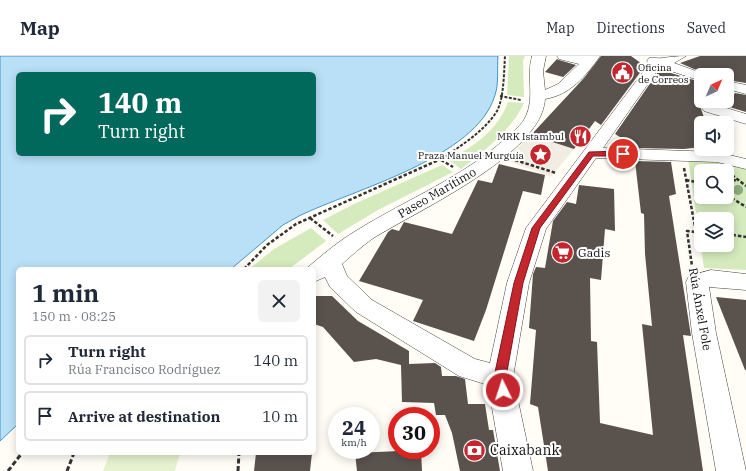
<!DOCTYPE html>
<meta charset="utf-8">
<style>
:root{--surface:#fff;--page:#f2f2f3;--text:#1f2937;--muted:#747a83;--line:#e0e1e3}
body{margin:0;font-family:"IBM Plex Serif",serif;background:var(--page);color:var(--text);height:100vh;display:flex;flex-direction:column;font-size:15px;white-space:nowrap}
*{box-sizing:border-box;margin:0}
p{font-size:13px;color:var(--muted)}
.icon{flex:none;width:22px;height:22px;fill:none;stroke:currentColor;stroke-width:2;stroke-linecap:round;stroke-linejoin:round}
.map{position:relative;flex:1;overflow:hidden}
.side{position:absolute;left:16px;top:211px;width:300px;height:188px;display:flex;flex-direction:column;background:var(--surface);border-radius:6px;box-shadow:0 2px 10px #0003}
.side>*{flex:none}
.top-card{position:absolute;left:16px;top:16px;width:300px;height:84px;border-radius:6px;box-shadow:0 2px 10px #0003;background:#00695c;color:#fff;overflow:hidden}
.needle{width:26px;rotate:44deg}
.controls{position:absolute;left:694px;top:12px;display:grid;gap:8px}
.controls a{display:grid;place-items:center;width:40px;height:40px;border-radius:6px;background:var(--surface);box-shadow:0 2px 10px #0003;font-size:20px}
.speed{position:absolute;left:328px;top:351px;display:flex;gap:8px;font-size:20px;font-weight:700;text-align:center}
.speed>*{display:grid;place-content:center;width:52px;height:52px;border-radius:50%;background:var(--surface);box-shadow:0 2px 10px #0003;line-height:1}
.speed small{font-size:10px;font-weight:400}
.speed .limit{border:6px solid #d22;background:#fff;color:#111}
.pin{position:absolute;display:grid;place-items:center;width:34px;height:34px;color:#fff;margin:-17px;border:2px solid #fff;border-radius:50%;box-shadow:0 1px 4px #0007}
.me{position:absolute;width:44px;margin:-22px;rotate:356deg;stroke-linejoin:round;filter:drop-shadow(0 0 3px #0008)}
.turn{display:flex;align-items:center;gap:14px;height:84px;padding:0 16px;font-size:18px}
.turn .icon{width:52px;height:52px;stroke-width:2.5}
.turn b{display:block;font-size:28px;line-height:34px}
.round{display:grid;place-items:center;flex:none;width:42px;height:42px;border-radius:6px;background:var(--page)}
.head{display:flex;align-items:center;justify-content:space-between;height:68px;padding:0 16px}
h1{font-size:24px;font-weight:700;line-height:30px}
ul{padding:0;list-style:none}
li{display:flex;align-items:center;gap:12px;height:50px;margin:0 8px 6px;padding:0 8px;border:2px solid var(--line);border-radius:6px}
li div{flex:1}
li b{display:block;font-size:15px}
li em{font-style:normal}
header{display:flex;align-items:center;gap:24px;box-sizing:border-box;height:56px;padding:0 20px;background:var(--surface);border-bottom:1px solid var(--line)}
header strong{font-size:19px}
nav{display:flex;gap:22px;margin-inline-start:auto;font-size:14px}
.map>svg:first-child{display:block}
</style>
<header>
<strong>Map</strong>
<nav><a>Map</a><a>Directions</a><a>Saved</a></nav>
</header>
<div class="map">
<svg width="746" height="415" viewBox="0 0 746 415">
<rect width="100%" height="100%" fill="#fffdf5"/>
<path fill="#d5ebbd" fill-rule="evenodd" d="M509 0H525L523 5 524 41 507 39Z
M508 46 524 47C511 75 485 94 461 113L449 104C474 90 498 74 508 46Z
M688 103 721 107 746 113V214L704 212ZM701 115H727V141H701ZM701 163H727V189H701Z
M442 109 453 116 378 154 338 178 323 164 354 148Z
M311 172 326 185 289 213H249L274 193Z"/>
<path fill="#e6f2cf" d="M110 397H180L175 415H103Z"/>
<path fill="#f1ede2" d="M531 79 574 93 551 121 505 104Z"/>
<path fill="#b9e0f7" stroke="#3f96cf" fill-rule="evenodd" d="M0 0H498C497 12 499 28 495 39 477 102 352 134 299 160L283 169 231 213H18V368L0 385ZM18 18H314V98H18Z"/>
<path fill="#5a524d" d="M601 0H631L645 10 601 69 595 65 574 93 531 79 584 22Z
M700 0H746V27L727 24V19H708L680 7Z
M557 3 559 4 576 9 563 21 545 16Z
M661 14 697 25 701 53 706 67H701V91L684 93 634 92V86H628L615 78 658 16Z
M735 37 746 39V56L726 50Z
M635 105 671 106 676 138 669 140 691 280 683 279 703 415H548L538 351 530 348 536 274 529 272 533 218 536 211 545 212 553 165 567 146 576 148 579 129 614 133 615 175 605 173 601 224 590 222 591 285 597 286 600 367 653 379 642 268 652 270 645 198 644 158 641 157Z
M499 108 545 119 541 139 523 135 486 254 474 285 413 265 423 244 359 225 388 176 392 173 399 175 404 166 452 178 478 124 492 127Z
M314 240H332L358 265 409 295V308L435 307 441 311 442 320H456L465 323 468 348H485L489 374H493L500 415H460L452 377 445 359H436L434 347 402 346 401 309 376 303 354 306 323 271 314 268Z
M716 241 746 244V314H745Z
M421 394 422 415H357L355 397Z
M256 397H312L310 415H254Z"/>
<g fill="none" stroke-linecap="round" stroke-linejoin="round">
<defs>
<path id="minor" d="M532 0H546L543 15 545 34 558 28 579 8 559 3 557 0H600C586 20 570 39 545 43 542 99 416 155 372 183 361 191 352 199 342 208L347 220 372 244 475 303 490 307 507 227 526 172 649 8 647 5 649 2C654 1 658 3 662 2 670 1 677 0 686 0L674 7 707 19H701V25L662 12 657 15 603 92 717 96 746 103V113L717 106 596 102 546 173 529 227 513 321 533 415H503L488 329 459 320 356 256 330 231 325 221 314 226V213H306C322 199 340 184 359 173 408 143 463 121 506 82 513 76 522 69 526 60 535 41 526 20 532 0Z
M727 25 746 29V38L727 33Z
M710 47 746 58V68L704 55 702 52 704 49Z
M711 214 746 218V234L709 231 716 277 746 415H716L692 277 686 226 689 220Z"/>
</defs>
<use href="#minor" stroke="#444" stroke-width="1"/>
<path stroke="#333" stroke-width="2" stroke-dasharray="3 1.5" stroke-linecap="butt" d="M500 40 521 44
M442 103C461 89 484 76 497 55 504 42 504 15 505 0"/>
<path stroke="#333" stroke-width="2.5" stroke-dasharray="3.5 2" stroke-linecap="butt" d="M441 104 453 111
M515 104 556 117
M684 112 696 176 687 175 692 210
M732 119 746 130
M686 124 701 127
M727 126 736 124
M727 139 746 151
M310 162 333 180
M696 176 701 177
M727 178 746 181
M244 213 267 189 296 168 443 102"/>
<path stroke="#333" stroke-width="3" stroke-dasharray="5 2.5" stroke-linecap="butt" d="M8 415 22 397
M67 415 74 397
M238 415 239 397"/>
<use href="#minor" fill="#fff" fill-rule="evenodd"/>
</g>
<circle fill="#8dad7f" cx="738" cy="134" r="5"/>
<path fill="#c4262e" stroke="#7f191e" d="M589 96 623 95 627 98 623 100H593L540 172 523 227 506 321 508 334 507 338 503 339 499 338 494 321 514 227 532 172Z"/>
<defs>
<symbol id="civic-disc" viewBox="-11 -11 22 22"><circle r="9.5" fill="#c4262e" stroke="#fff"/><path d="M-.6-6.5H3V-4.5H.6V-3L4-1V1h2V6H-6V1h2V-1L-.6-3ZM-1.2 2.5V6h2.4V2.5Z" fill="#fff"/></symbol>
<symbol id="restaurant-disc" viewBox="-11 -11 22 22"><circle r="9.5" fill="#c4262e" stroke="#fff"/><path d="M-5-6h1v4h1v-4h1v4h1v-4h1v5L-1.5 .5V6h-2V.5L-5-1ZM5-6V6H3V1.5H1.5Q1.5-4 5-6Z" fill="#fff"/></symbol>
<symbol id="sight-disc" viewBox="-11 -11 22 22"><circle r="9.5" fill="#c4262e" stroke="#fff"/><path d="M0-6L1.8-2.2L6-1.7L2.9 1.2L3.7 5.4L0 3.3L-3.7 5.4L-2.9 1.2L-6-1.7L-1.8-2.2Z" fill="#fff"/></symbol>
<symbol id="supermarket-disc" viewBox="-11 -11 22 22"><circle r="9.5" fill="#c4262e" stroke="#fff"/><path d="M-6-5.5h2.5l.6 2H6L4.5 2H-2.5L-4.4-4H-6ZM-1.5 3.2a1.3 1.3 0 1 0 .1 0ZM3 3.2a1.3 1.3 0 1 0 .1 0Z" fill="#fff"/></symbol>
<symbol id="bank-disc" viewBox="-11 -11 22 22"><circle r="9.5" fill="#c4262e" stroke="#fff"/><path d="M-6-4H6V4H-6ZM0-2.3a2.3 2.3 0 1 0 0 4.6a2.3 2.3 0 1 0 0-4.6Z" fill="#fff"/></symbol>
</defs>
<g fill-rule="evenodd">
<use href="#civic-disc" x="610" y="4" width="25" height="25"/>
<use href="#restaurant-disc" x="568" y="68" width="25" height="25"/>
<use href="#sight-disc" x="528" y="86" width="25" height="25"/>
<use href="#supermarket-disc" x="550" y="184" width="25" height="25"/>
<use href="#bank-disc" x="462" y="382" width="25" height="25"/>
</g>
<g text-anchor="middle" stroke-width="4" stroke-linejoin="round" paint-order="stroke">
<g font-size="10" fill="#111" stroke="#fff" text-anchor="end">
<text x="638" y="15" text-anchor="start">Oficina<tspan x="638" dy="12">de Correos</tspan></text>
<text x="564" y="84">MRK Istambul</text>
<text x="524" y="103">Praza Manuel Murguía</text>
</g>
<g font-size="12" fill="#111" stroke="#fff">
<text transform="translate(437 137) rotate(-30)" y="4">Paseo Marítimo</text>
<text transform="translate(700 253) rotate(80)" y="4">Rúa Ánxel Fole</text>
</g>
<g font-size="12" fill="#111" stroke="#fff" text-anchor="start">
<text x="578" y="201">Gadis</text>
</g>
<g font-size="14" fill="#111" stroke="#fff" text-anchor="start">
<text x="490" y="399">Caixabank</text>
</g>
</g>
</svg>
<div class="controls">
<a><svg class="needle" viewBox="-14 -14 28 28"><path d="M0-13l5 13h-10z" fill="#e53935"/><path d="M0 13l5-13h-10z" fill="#747a83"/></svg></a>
<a><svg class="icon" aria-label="sound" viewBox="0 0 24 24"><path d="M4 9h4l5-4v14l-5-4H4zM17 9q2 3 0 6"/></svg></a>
<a><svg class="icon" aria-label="search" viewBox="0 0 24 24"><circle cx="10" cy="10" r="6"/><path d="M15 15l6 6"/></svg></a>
<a><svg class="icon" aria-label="layers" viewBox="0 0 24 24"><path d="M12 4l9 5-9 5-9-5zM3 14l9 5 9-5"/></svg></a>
</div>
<div class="speed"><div>24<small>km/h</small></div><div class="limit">30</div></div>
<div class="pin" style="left:623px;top:98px;background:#d93025"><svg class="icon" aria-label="arrive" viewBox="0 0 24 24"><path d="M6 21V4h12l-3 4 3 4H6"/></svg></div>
<svg class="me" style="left:503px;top:334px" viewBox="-20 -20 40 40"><circle r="17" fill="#c4262e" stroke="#fff" stroke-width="3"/><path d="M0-11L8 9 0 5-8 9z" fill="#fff"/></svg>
<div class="top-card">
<div class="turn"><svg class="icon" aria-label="right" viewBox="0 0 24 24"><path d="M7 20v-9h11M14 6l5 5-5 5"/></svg><div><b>140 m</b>Turn right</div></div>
</div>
<section class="side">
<div class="head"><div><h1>1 min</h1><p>150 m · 08:25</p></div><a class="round"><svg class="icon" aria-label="close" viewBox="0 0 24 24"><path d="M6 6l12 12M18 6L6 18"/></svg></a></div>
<ul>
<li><svg class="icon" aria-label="right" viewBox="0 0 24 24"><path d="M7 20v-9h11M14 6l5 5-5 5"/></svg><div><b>Turn right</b><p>Rúa Francisco Rodríguez</p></div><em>140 m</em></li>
<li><svg class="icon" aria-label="arrive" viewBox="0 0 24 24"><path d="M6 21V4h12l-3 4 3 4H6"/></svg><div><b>Arrive at destination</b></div><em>10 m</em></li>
</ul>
</section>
</div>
